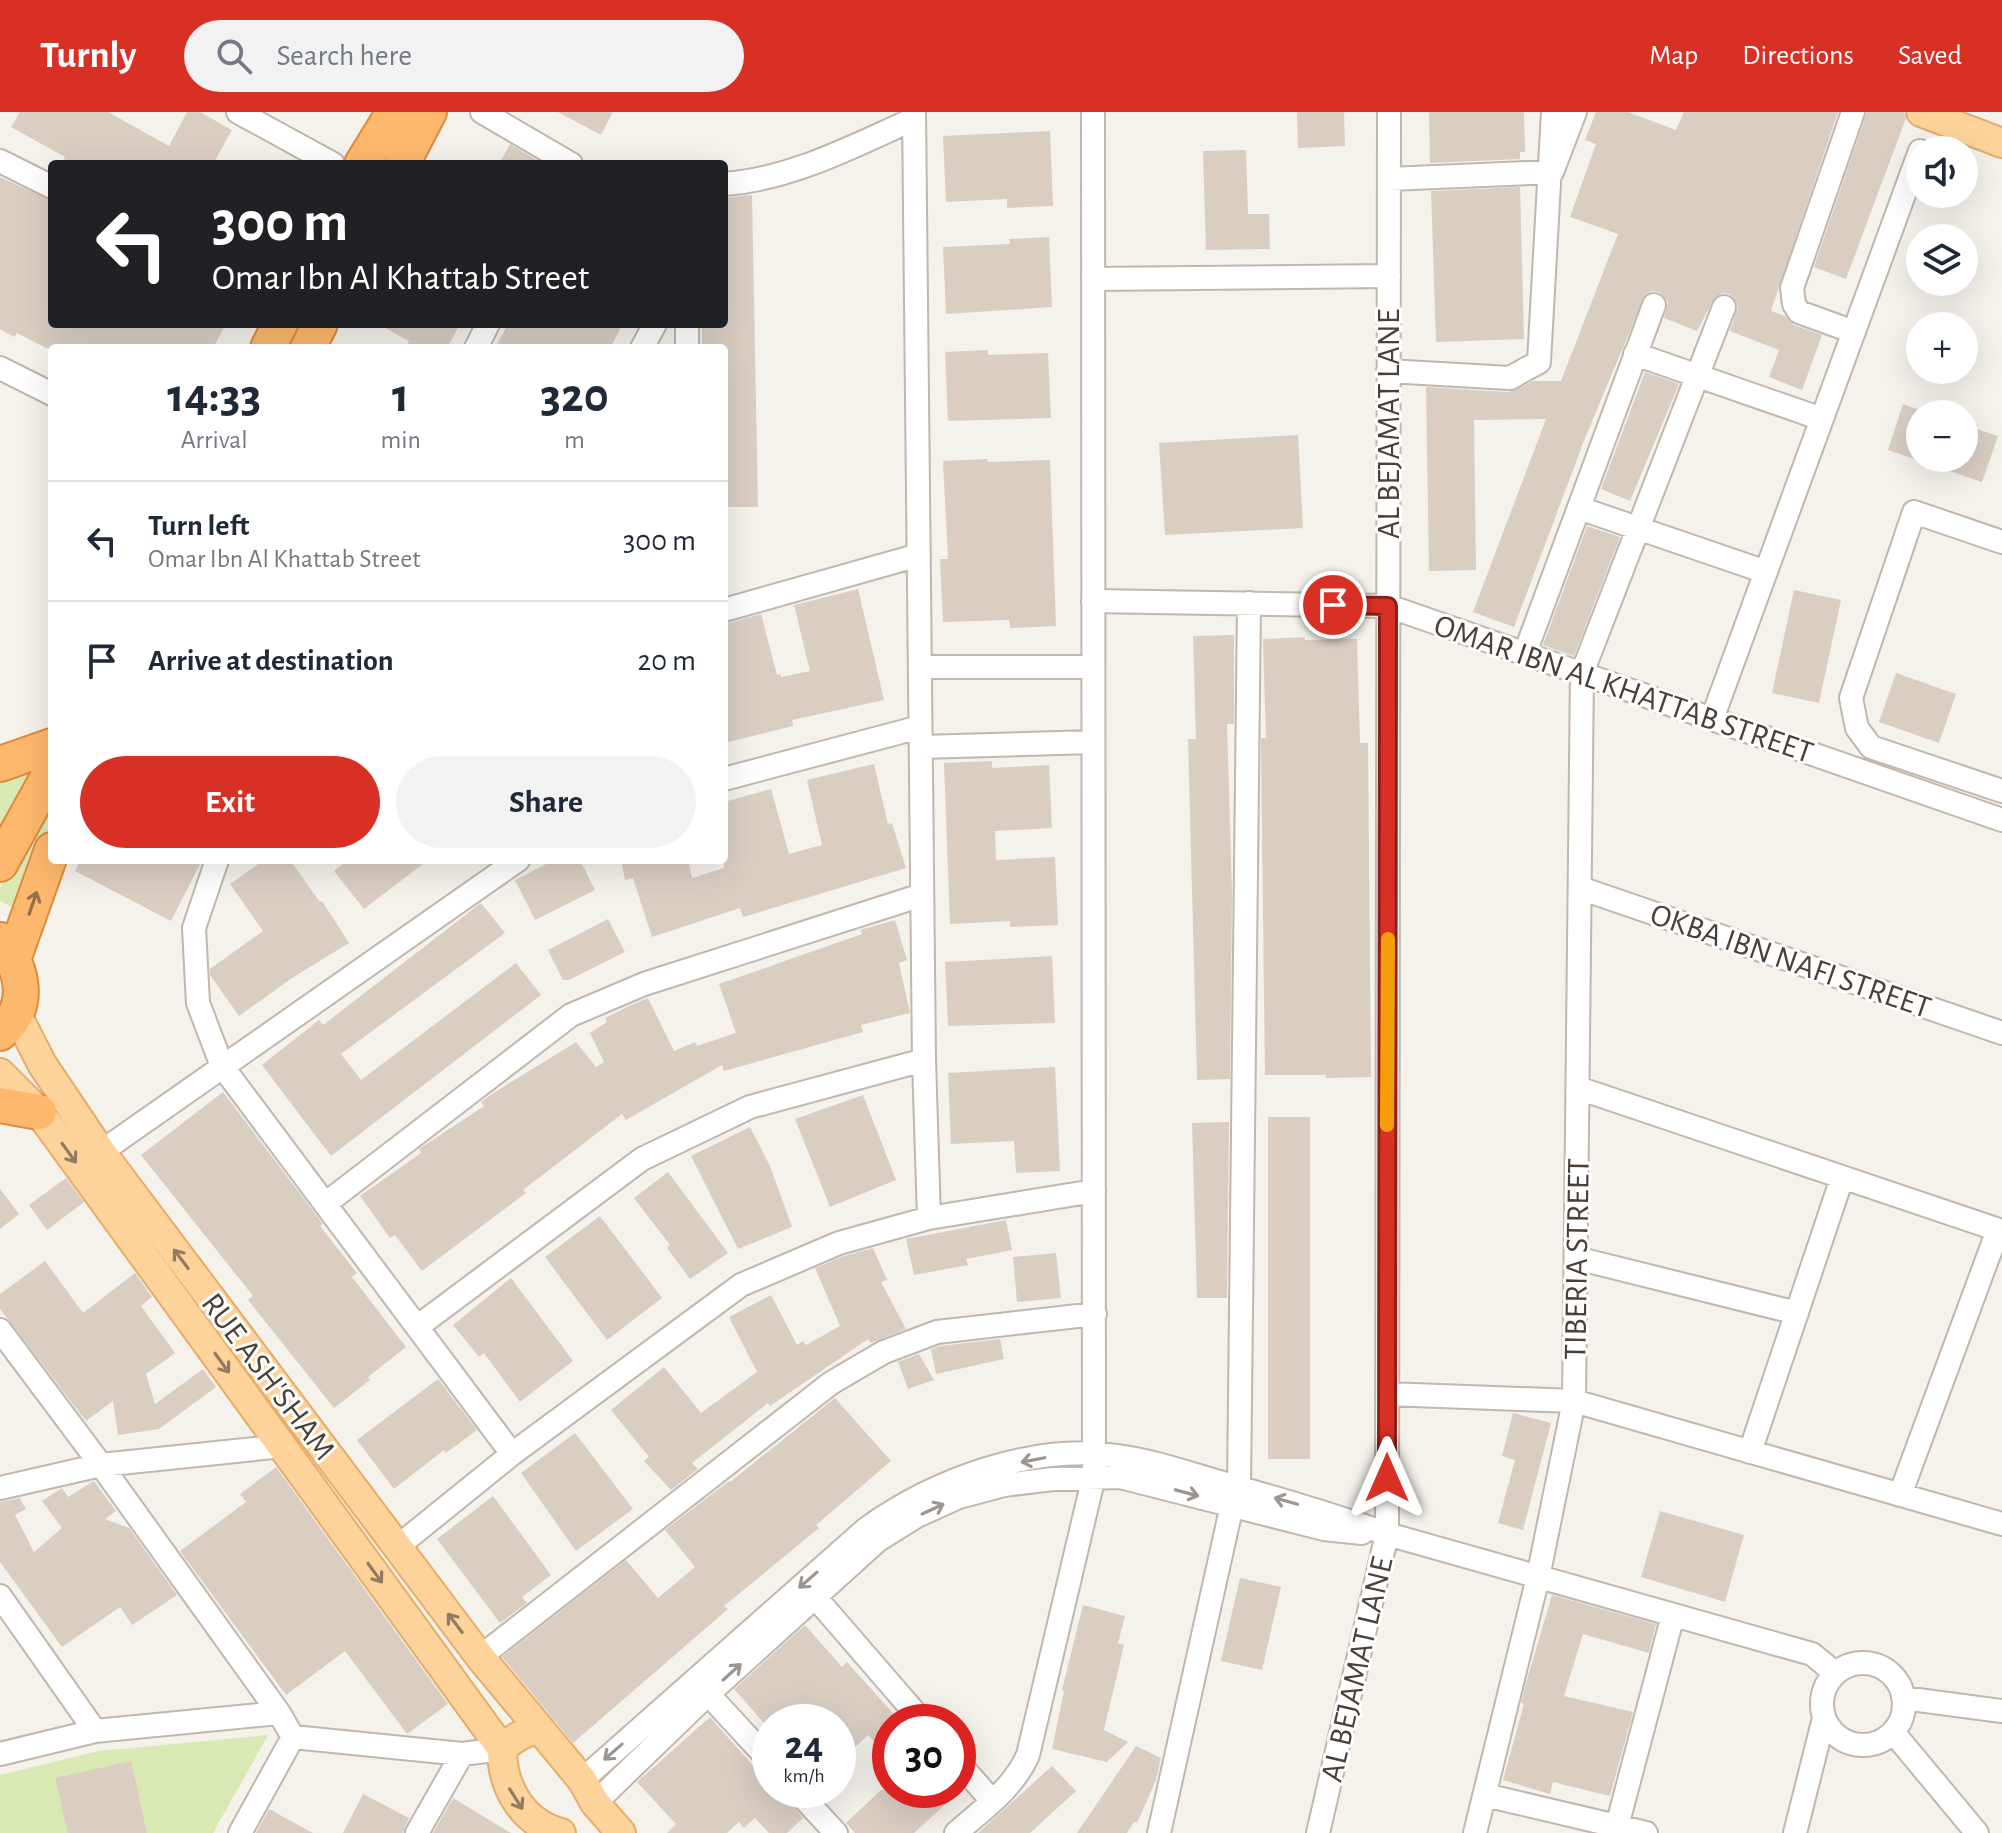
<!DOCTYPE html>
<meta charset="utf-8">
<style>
:root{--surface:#fff;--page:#f2f2f3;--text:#1f2937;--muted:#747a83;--line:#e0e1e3;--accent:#d93025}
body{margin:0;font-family:"Alegreya Sans",sans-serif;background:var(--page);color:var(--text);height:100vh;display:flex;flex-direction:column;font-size:30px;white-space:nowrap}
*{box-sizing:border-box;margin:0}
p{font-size:26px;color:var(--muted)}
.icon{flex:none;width:44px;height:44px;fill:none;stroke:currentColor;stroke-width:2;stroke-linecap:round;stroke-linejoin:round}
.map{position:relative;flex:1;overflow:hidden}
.side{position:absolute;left:48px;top:232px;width:680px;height:520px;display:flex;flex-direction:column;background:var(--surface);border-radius:8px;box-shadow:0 8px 32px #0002}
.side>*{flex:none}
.banner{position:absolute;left:48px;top:48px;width:680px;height:168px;border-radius:8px;box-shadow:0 8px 32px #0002;background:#202124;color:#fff;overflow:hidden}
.buttons{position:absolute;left:1906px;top:24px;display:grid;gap:16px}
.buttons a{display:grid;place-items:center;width:72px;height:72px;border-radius:50%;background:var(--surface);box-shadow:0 8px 32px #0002;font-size:40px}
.speed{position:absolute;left:752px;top:1592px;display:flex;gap:16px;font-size:40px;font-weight:700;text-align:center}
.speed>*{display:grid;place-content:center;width:104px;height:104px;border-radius:50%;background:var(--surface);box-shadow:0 8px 32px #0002;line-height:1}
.speed small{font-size:20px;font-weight:400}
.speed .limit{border:12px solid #d22;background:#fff;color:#111}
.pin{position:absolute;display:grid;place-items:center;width:68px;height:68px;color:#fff;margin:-34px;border:4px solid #fff;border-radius:50%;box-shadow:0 2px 8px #0007}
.me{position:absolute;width:88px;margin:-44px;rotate:0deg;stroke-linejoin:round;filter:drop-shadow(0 0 6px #0008)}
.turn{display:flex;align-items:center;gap:28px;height:168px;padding:0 32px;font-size:36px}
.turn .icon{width:104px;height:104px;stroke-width:2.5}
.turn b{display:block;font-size:56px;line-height:68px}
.eta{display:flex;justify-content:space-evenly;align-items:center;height:136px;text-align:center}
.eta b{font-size:48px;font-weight:700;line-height:56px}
.button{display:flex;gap:16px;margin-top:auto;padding:16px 32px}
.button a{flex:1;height:92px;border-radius:48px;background:var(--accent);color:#fff;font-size:32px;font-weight:700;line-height:92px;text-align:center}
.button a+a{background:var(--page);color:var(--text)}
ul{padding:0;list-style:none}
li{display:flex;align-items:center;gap:24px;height:120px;padding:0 32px;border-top:2px solid var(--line)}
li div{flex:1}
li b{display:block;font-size:30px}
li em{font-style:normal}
header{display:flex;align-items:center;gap:48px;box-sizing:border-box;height:112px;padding:0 40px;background:var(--accent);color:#fff}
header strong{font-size:38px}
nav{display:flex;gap:44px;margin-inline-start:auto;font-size:28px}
.search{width:560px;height:72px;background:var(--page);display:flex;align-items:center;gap:20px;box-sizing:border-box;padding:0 28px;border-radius:44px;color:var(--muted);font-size:30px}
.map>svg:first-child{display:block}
</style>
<header>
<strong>Turnly</strong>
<div class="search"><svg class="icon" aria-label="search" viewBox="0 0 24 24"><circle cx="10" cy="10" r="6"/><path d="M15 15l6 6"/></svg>Search here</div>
<nav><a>Map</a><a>Directions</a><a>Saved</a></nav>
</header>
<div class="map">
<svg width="2002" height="1721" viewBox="0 0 2002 1721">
<rect width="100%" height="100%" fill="#f5f1eb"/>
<path fill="#d9e9b4" d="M42 648 0 714V662Z
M52 684V712L21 800 0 789V776Z
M268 1623 213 1721H0V1663L99 1639Z"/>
<path fill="#dacec3" d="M20 0H108L169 34 187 0H200L232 18 213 52H62L65 45 11 15Z
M558 0H613L601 23Z
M1297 0H1344L1345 34 1298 36Z
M1429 0H1524L1525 40H1520V47L1430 51Z
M1596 0H1628L1676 18 1684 0H1838L1771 199 1785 204 1794 213 1822 223 1802 278 1769 265 1779 238 1730 219 1738 194 1730 182 1723 181 1715 185 1697 219 1664 206 1668 190 1660 180 1651 179 1645 183 1585 326 1514 515 1473 500 1546 307 1474 308 1476 458 1429 459 1426 275 1509 280 1533 269H1561L1618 122 1570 105 1596 32 1585 28Z
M1867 0H1904L1906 6 1846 167 1814 155Z
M1050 19 1053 94 1007 96V87L946 90 943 24Z
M510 32 543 52H499Z
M1246 38 1248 102H1269L1270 137 1206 138 1203 39Z
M0 65 52 89V212H226L213 236H46L17 221 14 225 0 217Z
M1520 75 1524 227 1436 230 1431 79Z
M752 83 758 395H724V236H702V212H724V86Z
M1049 125 1052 195 946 202 943 135 1010 132 1009 127Z
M378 212H460L447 236H406L409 229Z
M508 212H623L610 236H495Z
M988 238V243L1048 241 1051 306 948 309 945 240Z
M1645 260 1679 272 1630 389 1601 377Z
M1903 292 1920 298V346H1964V313L1998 324 1982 370 1888 338Z
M1298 323 1303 416 1165 423 1159 331Z
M987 347 988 350 1050 348 1056 514 1010 516 1009 508 943 510 940 447H948L943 349Z
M1587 414 1620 425 1574 544 1543 533Z
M858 477 884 588 792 608 793 614 724 631V512L761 502 777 563 780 562 781 565 810 559 794 493Z
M1794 478 1841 488 1819 591 1772 581Z
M1234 523V612H1227L1232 778 1230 967 1197 968 1188 627H1196L1193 524Z
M1305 525V528L1357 527 1360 631H1368L1371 965 1326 966V963H1265L1261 642V626H1266L1263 527Z
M1896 561 1956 582 1939 631 1879 610Z
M992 649V656L1049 653 1052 716 995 719 996 748 1055 745 1058 813 1010 815V809L950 812 944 651Z
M874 652 888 712 892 711 906 756 743 805 740 796 652 825 633 766 625 768 621 748H688L692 766 724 756V690L771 677 789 742 822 733 807 668Z
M81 748H202L171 809 75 759Z
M264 748H290L320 790 322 789 349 831 295 864 239 904 210 863V857L263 819 230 772Z
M348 748H428L364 797 334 759Z
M554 748H580L595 778 535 808 515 768Z
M481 791 505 821 341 942 361 968 516 851 541 883 331 1044 262 953 319 908 323 913Z
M608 807 625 840 569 868H563L548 838Z
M895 808 907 848 899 851 910 901 861 913 863 920 724 959 722 953 626 1008 622 1002 523 1078 526 1081 422 1159 395 1123 390 1126 360 1084 421 1041 419 1037 484 994 481 990 492 982 576 930 596 955 604 950 590 921 607 910 605 906 631 893 648 886 674 939 695 930 697 934 736 921 719 872 862 822 860 818Z
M1052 844 1055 911 948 914 945 850Z
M1055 955 1060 1059 1016 1061 1014 1029 951 1032 948 961Z
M223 980 323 1112 320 1114 357 1161 352 1165 406 1235 368 1265 370 1268 334 1296 248 1188 253 1184 141 1043Z
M863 983 896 1068 830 1095 795 1007Z
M1268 1005H1310V1347H1268Z
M1229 1010 1227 1186H1197L1192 1011Z
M750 1015 770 1054 792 1115 738 1137 691 1044Z
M668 1060 728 1141 690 1167 667 1136 670 1133 634 1086Z
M66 1066 84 1090 47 1118 29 1093Z
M0 1077 19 1102 0 1117Z
M600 1104 662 1186 607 1228 545 1145Z
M1006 1108 1012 1138 966 1147 968 1153 914 1163 906 1127Z
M873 1136 887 1168 881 1170 906 1217 871 1231 868 1227 770 1294 768 1291 692 1351 698 1357 671 1378 644 1349 649 1345 611 1298 664 1255 701 1301 757 1260 729 1205 771 1183 797 1233 803 1229 806 1233 840 1214 815 1156 844 1144Z
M1056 1141 1061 1186 1017 1190 1013 1145Z
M45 1149 83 1201 135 1161 152 1185 141 1194 175 1241 146 1262 155 1292 203 1257 216 1275 159 1317 118 1323 113 1289 86 1309 0 1197V1182Z
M511 1166 573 1249 520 1290 484 1241 479 1245 453 1213Z
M1000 1227 1004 1247 936 1262 931 1237 940 1234Z
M919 1242 934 1268 908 1277 898 1250Z
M438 1267 477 1318 446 1341 444 1338 394 1377 357 1328Z
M835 1286 891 1349 816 1413 819 1416 724 1494 728 1497 573 1631 502 1545 626 1448 658 1486 695 1455 665 1418 729 1369 730 1370Z
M1513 1301 1551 1311 1523 1418 1498 1411 1515 1348 1502 1344Z
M575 1321 633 1397 576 1439 521 1361Z
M276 1355 448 1592 407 1622 345 1539 286 1583 180 1439 246 1390 240 1382Z
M94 1369 116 1399 105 1407 129 1416 177 1483 132 1513 120 1495 62 1535 0 1450V1390L20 1386 26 1397 15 1403 34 1440 62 1416 42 1389 62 1376 68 1385Z
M493 1384 551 1463 522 1485 527 1491 500 1511 437 1427Z
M1660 1399 1744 1423 1725 1490 1641 1465Z
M1240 1466 1281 1475 1262 1558 1221 1549Z
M1552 1483 1656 1512 1649 1541 1583 1522 1564 1584 1633 1600 1610 1684 1553 1670 1550 1682 1503 1668 1524 1592 1521 1591 1526 1571Z
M1083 1493 1125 1504 1118 1531 1124 1533 1104 1618 1128 1630 1107 1650 1052 1637 1064 1579 1062 1578Z
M805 1513 842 1555 847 1550 901 1610H890V1647L868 1623 838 1651V1610H763L734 1577Z
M710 1605 770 1673V1678H775L782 1686 784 1684 803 1706 787 1721H769L755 1706 744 1716 739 1710 727 1721H667L676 1712 637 1670Z
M1136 1634 1161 1646 1156 1668 1137 1711 1134 1710 1127 1721H1077Z
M131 1649 147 1721H68L55 1666Z
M1052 1654 1076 1679 1030 1721H978Z
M881 1678H961L914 1721H855L846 1711Z
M363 1682 409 1706 403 1721H343Z
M453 1686 511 1721H433Z
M269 1697 313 1721H256Z"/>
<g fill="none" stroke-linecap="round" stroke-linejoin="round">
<defs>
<path id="minor" d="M238 0 333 52
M482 0 571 52
M914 0 924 948 929 1106
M1853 0 1792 176 1794 192 1799 200 1854 220
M0 49 52 75
M1389 67 1552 60 1575 0
M724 72C792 67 853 34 914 7
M1093 167 1389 164
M687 212V236
M476 236 488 212
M642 236 655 212
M1635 242 1822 307
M0 256 52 282
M1388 259 1510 266 1539 250 1553 0
M1579 396 1766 460
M2002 430 1914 400 1851 586 1857 616 1871 635 2002 679
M1093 489 1388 494 2002 708
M724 498 919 443
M1525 541 1654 193
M920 555H1093
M1712 607 1920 39
M921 635 1093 630
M724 667 920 615
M217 748 194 816 198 891 222 954 512 1342
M1580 776 2002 921
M1578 976 2002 1119
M101 1040 518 748
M325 1092 571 903 644 872 922 783
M1576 1146 1797 1201
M417 1215 642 1047 750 995 924 948
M0 1218 101 1353 279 1601 293 1625
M1387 1282 1574 1289 2002 1412
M1750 1340 1842 1066
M1239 1375 1249 491
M0 1376 101 1353 283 1334
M1900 1383 1998 1118
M397 1435 512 1342 741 1173 839 1131 929 1106 1094 1079
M0 1484 95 1619
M815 1485 923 1610
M480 1545 831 1271 884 1240 937 1220 1095 1202
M1822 1592a41 41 0 1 1 82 0a41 41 0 1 1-82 0Z
M708 1582 770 1649
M1903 1586 2002 1599
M1893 1620 1977 1721
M0 1642 95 1619 279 1601
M958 1650 992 1689
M582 1668 866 1417C934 1368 1033 1331 1118 1344 1156 1349 1193 1363 1230 1373 1283 1388 1335 1403 1387 1422L1812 1542 1835 1561
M796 1678 836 1721
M1485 1683 1646 1721
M595 1691 708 1582 877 1429 917 1404 959 1385 1004 1373 1053 1367 1120 1365 1324 1417 1362 1421
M1617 1714 1673 1503
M240 1721 293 1625 462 1642
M417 1721 462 1642 502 1637
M956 1721C983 1697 1013 1677 1028 1643L1094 1364 1093 0
M1159 1721 1232 1393
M1318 1721 1387 1422 1389 0
M1475 1721 1538 1465 1574 1289 1582 561 1724 195
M1795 1721 1824 1606"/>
<path id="major" d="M1921 0 2002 31
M16 901 42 952 101 1040 480 1545 539 1616
M0 961 39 1000 502 1637
M561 1721C523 1711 502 1676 502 1637 513 1626 524 1620 539 1616L582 1668 595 1691 621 1721"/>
<path id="highway" d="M362 52 394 0
M402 52 429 0
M268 236 280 212
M308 236 320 212
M0 652 52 634
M0 752 52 658
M14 845 52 738
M0 921C32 895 23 856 0 828
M0 993 39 1000"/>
</defs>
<use href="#minor" stroke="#c1b7ad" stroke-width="26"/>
<use href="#major" stroke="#e5ad69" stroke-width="32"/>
<use href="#highway" stroke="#de8a3c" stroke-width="38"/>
<use href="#minor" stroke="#fff" stroke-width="22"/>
<use href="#major" stroke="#fed39b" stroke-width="28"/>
<use href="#highway" stroke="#feb86d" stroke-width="34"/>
</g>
<defs><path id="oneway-shaft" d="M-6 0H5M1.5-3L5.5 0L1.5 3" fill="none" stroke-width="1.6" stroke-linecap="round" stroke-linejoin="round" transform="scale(2)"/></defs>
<use stroke="#92704d" href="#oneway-shaft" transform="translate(33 791) rotate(-71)"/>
<g stroke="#927b60">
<use href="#oneway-shaft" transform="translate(69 1041) rotate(54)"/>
<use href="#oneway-shaft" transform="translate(181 1147) rotate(-127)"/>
<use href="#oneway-shaft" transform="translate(222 1251) rotate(54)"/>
<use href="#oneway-shaft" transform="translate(375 1461) rotate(54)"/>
<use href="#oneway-shaft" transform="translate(455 1511) rotate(-127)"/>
<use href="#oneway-shaft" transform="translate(516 1687) rotate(58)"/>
</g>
<g stroke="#9b9692">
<use href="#oneway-shaft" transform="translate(1033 1348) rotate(169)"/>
<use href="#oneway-shaft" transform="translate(1187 1381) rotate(15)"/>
<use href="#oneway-shaft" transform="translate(1286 1389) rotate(-164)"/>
<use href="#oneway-shaft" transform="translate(933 1397) rotate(-25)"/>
<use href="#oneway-shaft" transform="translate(808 1468) rotate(139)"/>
<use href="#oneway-shaft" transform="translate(732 1560) rotate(-42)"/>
<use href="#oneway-shaft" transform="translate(613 1640) rotate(139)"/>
</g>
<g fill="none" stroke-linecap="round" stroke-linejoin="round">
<defs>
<path id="route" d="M1333 493 1388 494 1387 1366"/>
</defs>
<use href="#route" stroke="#8d1f18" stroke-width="20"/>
<use href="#route" stroke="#d93025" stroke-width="14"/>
<path stroke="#f59e0b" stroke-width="14" d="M1387 1013 1388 827"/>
</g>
<g text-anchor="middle" stroke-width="6" stroke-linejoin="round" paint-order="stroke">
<g font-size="32" fill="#4a4038" stroke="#fff">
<text transform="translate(1388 312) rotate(-90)" y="11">AL BEJAMAT LANE</text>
<text transform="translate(1624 576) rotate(19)" y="11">OMAR IBN AL KHATTAB STREET</text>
<text transform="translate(1791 848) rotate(19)" y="11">OKBA IBN NAFI STREET</text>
<text transform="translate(1576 1147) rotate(-89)" y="11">TIBERIA STREET</text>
<text transform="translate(269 1264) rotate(53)" y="11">RUE ASH'SHAM</text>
<text transform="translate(1356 1557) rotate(-77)" y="11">AL BEJAMAT LANE</text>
</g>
</g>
</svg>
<div class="buttons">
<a><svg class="icon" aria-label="sound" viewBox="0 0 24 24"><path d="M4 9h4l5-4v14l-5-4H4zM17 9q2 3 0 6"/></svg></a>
<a><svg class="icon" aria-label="layers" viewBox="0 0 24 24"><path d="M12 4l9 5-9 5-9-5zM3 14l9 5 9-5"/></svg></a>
<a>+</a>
<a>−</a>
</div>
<div class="speed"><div>24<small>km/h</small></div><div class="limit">30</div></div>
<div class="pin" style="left:1333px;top:493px;background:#d93025"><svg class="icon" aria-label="arrive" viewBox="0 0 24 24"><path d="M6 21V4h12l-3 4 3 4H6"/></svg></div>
<svg class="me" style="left:1387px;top:1366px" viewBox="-20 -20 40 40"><path d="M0-17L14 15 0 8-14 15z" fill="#d93025" stroke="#fff" stroke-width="4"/></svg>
<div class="banner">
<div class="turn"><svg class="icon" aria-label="left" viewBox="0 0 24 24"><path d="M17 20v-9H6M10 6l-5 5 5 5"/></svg><div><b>300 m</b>Omar Ibn Al Khattab Street</div></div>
</div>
<section class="side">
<div class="eta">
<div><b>14:33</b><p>Arrival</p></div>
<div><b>1</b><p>min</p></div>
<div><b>320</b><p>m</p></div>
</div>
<ul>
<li><svg class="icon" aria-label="left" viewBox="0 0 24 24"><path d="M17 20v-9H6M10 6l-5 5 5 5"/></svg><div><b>Turn left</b><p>Omar Ibn Al Khattab Street</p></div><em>300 m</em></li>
<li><svg class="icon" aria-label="arrive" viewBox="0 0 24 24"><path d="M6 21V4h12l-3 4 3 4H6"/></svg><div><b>Arrive at destination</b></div><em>20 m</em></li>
</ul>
<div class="button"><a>Exit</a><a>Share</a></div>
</section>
</div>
